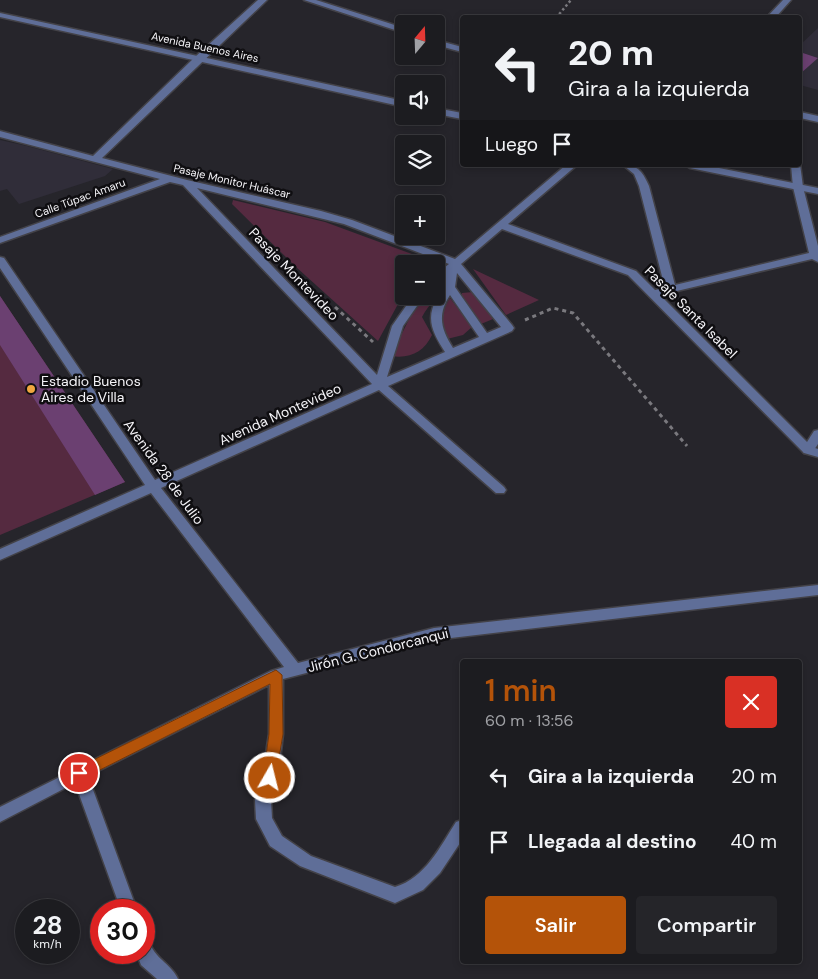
<!DOCTYPE html>
<html lang="es">
<meta charset="utf-8">
<style>
:root{--surface:#1c1c20;--page:#252529;--text:#f1f3f6;--muted:#a0a1a5;--line:#3a3a3e;--accent:#b45309}
body{margin:0;font-family:"DM Sans",sans-serif;background:var(--page);color:var(--text);height:100vh;display:flex;flex-direction:column;font-size:19px;white-space:nowrap}
*{box-sizing:border-box;margin:0}
p{font-size:16px;color:var(--muted)}
.icon{flex:none;width:28px;height:28px;fill:none;stroke:currentColor;stroke-width:2;stroke-linecap:round;stroke-linejoin:round}
.map{position:relative;flex:1;overflow:hidden}
.drawer{position:absolute;left:460px;top:659px;width:342px;height:305px;display:flex;flex-direction:column;background:var(--surface);border-radius:5px;box-shadow:0 2px 8px #0003,0 0 0 1px var(--line)}
.drawer>*{flex:none}
.guide{position:absolute;left:460px;top:15px;width:342px;height:152px;border-radius:5px;box-shadow:0 2px 8px #0003,0 0 0 1px var(--line);background:#1c1c20;color:var(--text);overflow:hidden}
.needle{width:32px;rotate:19deg}
.tools{position:absolute;left:395px;top:15px;display:grid;gap:10px}
.tools a{display:grid;place-items:center;width:50px;height:50px;border-radius:5px;background:var(--surface);box-shadow:0 2px 8px #0003,0 0 0 1px var(--line);font-size:25px}
.speed{position:absolute;left:15px;top:899px;display:flex;gap:10px;font-size:25px;font-weight:700;text-align:center}
.speed>*{display:grid;place-content:center;width:65px;height:65px;border-radius:50%;background:var(--surface);box-shadow:0 2px 8px #0003,0 0 0 1px var(--line);line-height:1}
.speed small{font-size:12px;font-weight:400}
.speed .limit{border:8px solid #d22;background:#fff;color:#111}
.pin{position:absolute;display:grid;place-items:center;width:42px;height:42px;color:#fff;margin:-21px;border:2px solid #fff;border-radius:50%;box-shadow:0 1px 5px #0007}
.me{position:absolute;width:55px;margin:-28px;rotate:8deg;stroke-linejoin:round;filter:drop-shadow(0 0 4px #0008)}
.turn{display:flex;align-items:center;gap:18px;height:105px;padding:0 25px;font-size:22px}
.turn .icon{width:65px;height:65px;stroke-width:2.5}
.turn b{display:block;font-size:35px;line-height:42px}
.then{display:flex;align-items:center;height:48px;padding:0 25px;background:#0003;gap:10px;font-size:19px}
.round{display:grid;place-items:center;flex:none;width:52px;height:52px;border-radius:5px;background:var(--page)}
.head{display:flex;align-items:center;justify-content:space-between;height:85px;padding:0 25px}
h1{font-size:30px;font-weight:600;line-height:38px;color:var(--accent)}
.button{display:flex;gap:10px;margin-top:auto;padding:10px 25px}
.button a{flex:1;height:58px;border-radius:5px;background:var(--accent);color:#fff;font-size:20px;font-weight:600;line-height:58px;text-align:center}
.button a+a{background:var(--page);color:var(--text)}
ul{padding:0;list-style:none}
li{display:flex;align-items:center;gap:15px;height:65px;padding:0 25px}
li div{flex:1}
li b{display:block;font-size:19px}
li em{font-style:normal}
.map>svg:first-child{display:block}
</style>
<div class="map">
<svg width="818" height="979" viewBox="0 0 818 979">
<rect width="100%" height="100%" fill="#26252b"/>
<path fill="#302d39" d="M818 28V90L800 85V74L817 58 800 52V45Z
M0 140 27 146 113 169 105 176 19 204 7 189 0 191Z"/>
<path fill="#552a40" d="M233 200 325 222 420 257 429 264H404V293L378 341 296 267 232 204Z
M473 269 539 300 506 315Z
M445 278 446 282C439 295 429 304 422 317L432 335C424 352 410 359 391 356L412 313 425 296H436V286Z
M473 292 493 319 481 324 462 299V293Z
M0 296 125 482 0 535Z
M450 298 472 327 463 335 447 339C438 324 440 313 450 298Z"/>
<path fill="#6b4071" d="M800 52 818 58 800 74Z
M0 296 125 482 95 495 0 345Z"/>
<g fill="none" stroke-linecap="round" stroke-linejoin="round">
<defs>
<path id="pedestrian" d="M818 430V444L812 453H804L802 450 814 431Z"/>
<path id="minor" d="M258 0H267L102 158 187 180 321 211 352 220 455 259 566 165H577L508 224 636 271 655 290 665 288 639 186 634 174 623 165C639 165 643 173 649 186L675 285 809 253 793 187 791 165 800 164 803 187 818 246V262L812 259 660 295 812 447 818 449V457L804 453 628 275 502 229 461 264 512 325 514 328 512 331 388 386 504 487 506 490 504 493H496L379 390 161 488 298 663 434 628 818 585V595L434 640 283 679V734L278 778 271 800 272 818 282 836 311 856 395 887C425 878 440 847 456 822L462 820V840L440 873 423 890 395 903 300 866 270 846 256 819 255 800 262 778 269 734V685L88 776 137 910H121L75 783 0 822V807L271 671 284 667 151 493 0 560V549L145 485 0 268V257L4 258 155 480 372 384 183 185 170 182 0 243V237L160 179 0 137V131L93 156 195 57ZM197 188 344 224 449 264 436 274V283L446 277C445 286 442 290 437 298 425 319 433 333 445 352L387 377 403 326 424 296H413L392 326 377 375ZM457 273 501 327 487 333 455 287ZM450 295 479 337 453 348C441 329 437 315 450 295Z
M304 0H316L404 28V33Z
M783 0H791L775 18H766Z
M436 40 462 47V52L436 45Z
M800 112 818 116V122L800 118Z
M144 942 150 944C157 960 172 965 178 979H157L141 965 136 952H144Z"/>
<path id="tertiary" d="M0 13 404 101V107L0 17Z
M436 108 462 113V119L436 114Z
M685 165H704L818 188V194L690 168Z"/>
</defs>
<use href="#pedestrian" stroke="#434248" stroke-width="3"/>
<use href="#minor" stroke="#434248" stroke-width="3"/>
<use href="#tertiary" stroke="#434248" stroke-width="3"/>
<path stroke="#7a797e" stroke-width="2.5" stroke-dasharray="2.5 2.5" stroke-linecap="butt" d="M556 18 571 0"/>
<path stroke="#7a797e" stroke-width="3" stroke-dasharray="4 4" stroke-linecap="butt" d="M335 307 373 342
M525 320 553 308 573 313 687 446"/>
<use href="#pedestrian" fill="#5f6e98" fill-rule="evenodd"/>
<use href="#minor" fill="#5f6e98" fill-rule="evenodd"/>
<use href="#tertiary" fill="#5f6e98" fill-rule="evenodd"/>
</g>
<path fill="#b45309" stroke="#753606" d="M276 670 282 675 283 734 275 782 270 784 265 782 263 778 269 734 270 684 84 778 79 779 75 778 73 773 75 769Z"/>
<circle fill="#f0a63f" stroke="#0f0e11" stroke-width="2" cx="31" cy="389" r="5"/>
<g text-anchor="middle" stroke-width="5" stroke-linejoin="round" paint-order="stroke">
<g font-size="11" fill="#f5f4f8" stroke="#0f0e11">
<text transform="translate(205 47) rotate(12)" y="4">Avenida Buenos Aires</text>
<text transform="translate(232 181) rotate(13)" y="4">Pasaje Monitor Huáscar</text>
<text transform="translate(80 198) rotate(-20)" y="4">Calle Túpac Amaru</text>
</g>
<g font-size="14" fill="#f5f4f8" stroke="#0f0e11">
<text transform="translate(294 274) rotate(46)" y="5">Pasaje Montevideo</text>
<text transform="translate(691 312) rotate(45)" y="5">Pasaje Santa Isabel</text>
<text transform="translate(280 414) rotate(-24)" y="5">Avenida Montevideo</text>
<text transform="translate(164 472) rotate(54)" y="5">Avenida 28 de Julio</text>
<text transform="translate(378 650) rotate(-14)" y="5">Jirón G. Condorcanqui</text>
</g>
<g font-size="14" fill="#f5f4f8" stroke="#0f0e11" text-anchor="start">
<text x="41" y="386">Estadio Buenos<tspan x="41" dy="16">Aires de Villa</tspan></text>
</g>
</g>
</svg>
<div class="tools">
<a><svg class="needle" viewBox="-14 -14 28 28"><path d="M0-13l5 13h-10z" fill="#e53935"/><path d="M0 13l5-13h-10z" fill="#a0a1a5"/></svg></a>
<a><svg class="icon" aria-label="sound" viewBox="0 0 24 24"><path d="M4 9h4l5-4v14l-5-4H4zM17 9q2 3 0 6"/></svg></a>
<a><svg class="icon" aria-label="layers" viewBox="0 0 24 24"><path d="M12 4l9 5-9 5-9-5zM3 14l9 5 9-5"/></svg></a>
<a>+</a>
<a>−</a>
</div>
<div class="speed"><div>28<small>km/h</small></div><div class="limit">30</div></div>
<div class="pin" style="left:79px;top:773px;background:#d93025"><svg class="icon" aria-label="arrive" viewBox="0 0 24 24"><path d="M6 21V4h12l-3 4 3 4H6"/></svg></div>
<svg class="me" style="left:270px;top:778px" viewBox="-20 -20 40 40"><circle r="17" fill="#b45309" stroke="#fff" stroke-width="3"/><path d="M0-11L8 9 0 5-8 9z" fill="#fff"/></svg>
<div class="guide">
<div class="turn"><svg class="icon" aria-label="left" viewBox="0 0 24 24"><path d="M17 20v-9H6M10 6l-5 5 5 5"/></svg><div><b>20 m</b>Gira a la izquierda</div></div>
<div class="then">Luego<svg class="icon" aria-label="arrive" viewBox="0 0 24 24"><path d="M6 21V4h12l-3 4 3 4H6"/></svg></div>
</div>
<section class="drawer">
<div class="head"><div><h1>1 min</h1><p>60 m · 13:56</p></div><a class="round" style="background:#d93025;color:#fff"><svg class="icon" aria-label="close" viewBox="0 0 24 24"><path d="M6 6l12 12M18 6L6 18"/></svg></a></div>
<ul>
<li><svg class="icon" aria-label="left" viewBox="0 0 24 24"><path d="M17 20v-9H6M10 6l-5 5 5 5"/></svg><div><b>Gira a la izquierda</b></div><em>20 m</em></li>
<li><svg class="icon" aria-label="arrive" viewBox="0 0 24 24"><path d="M6 21V4h12l-3 4 3 4H6"/></svg><div><b>Llegada al destino</b></div><em>40 m</em></li>
</ul>
<div class="button"><a>Salir</a><a>Compartir</a></div>
</section>
</div>
